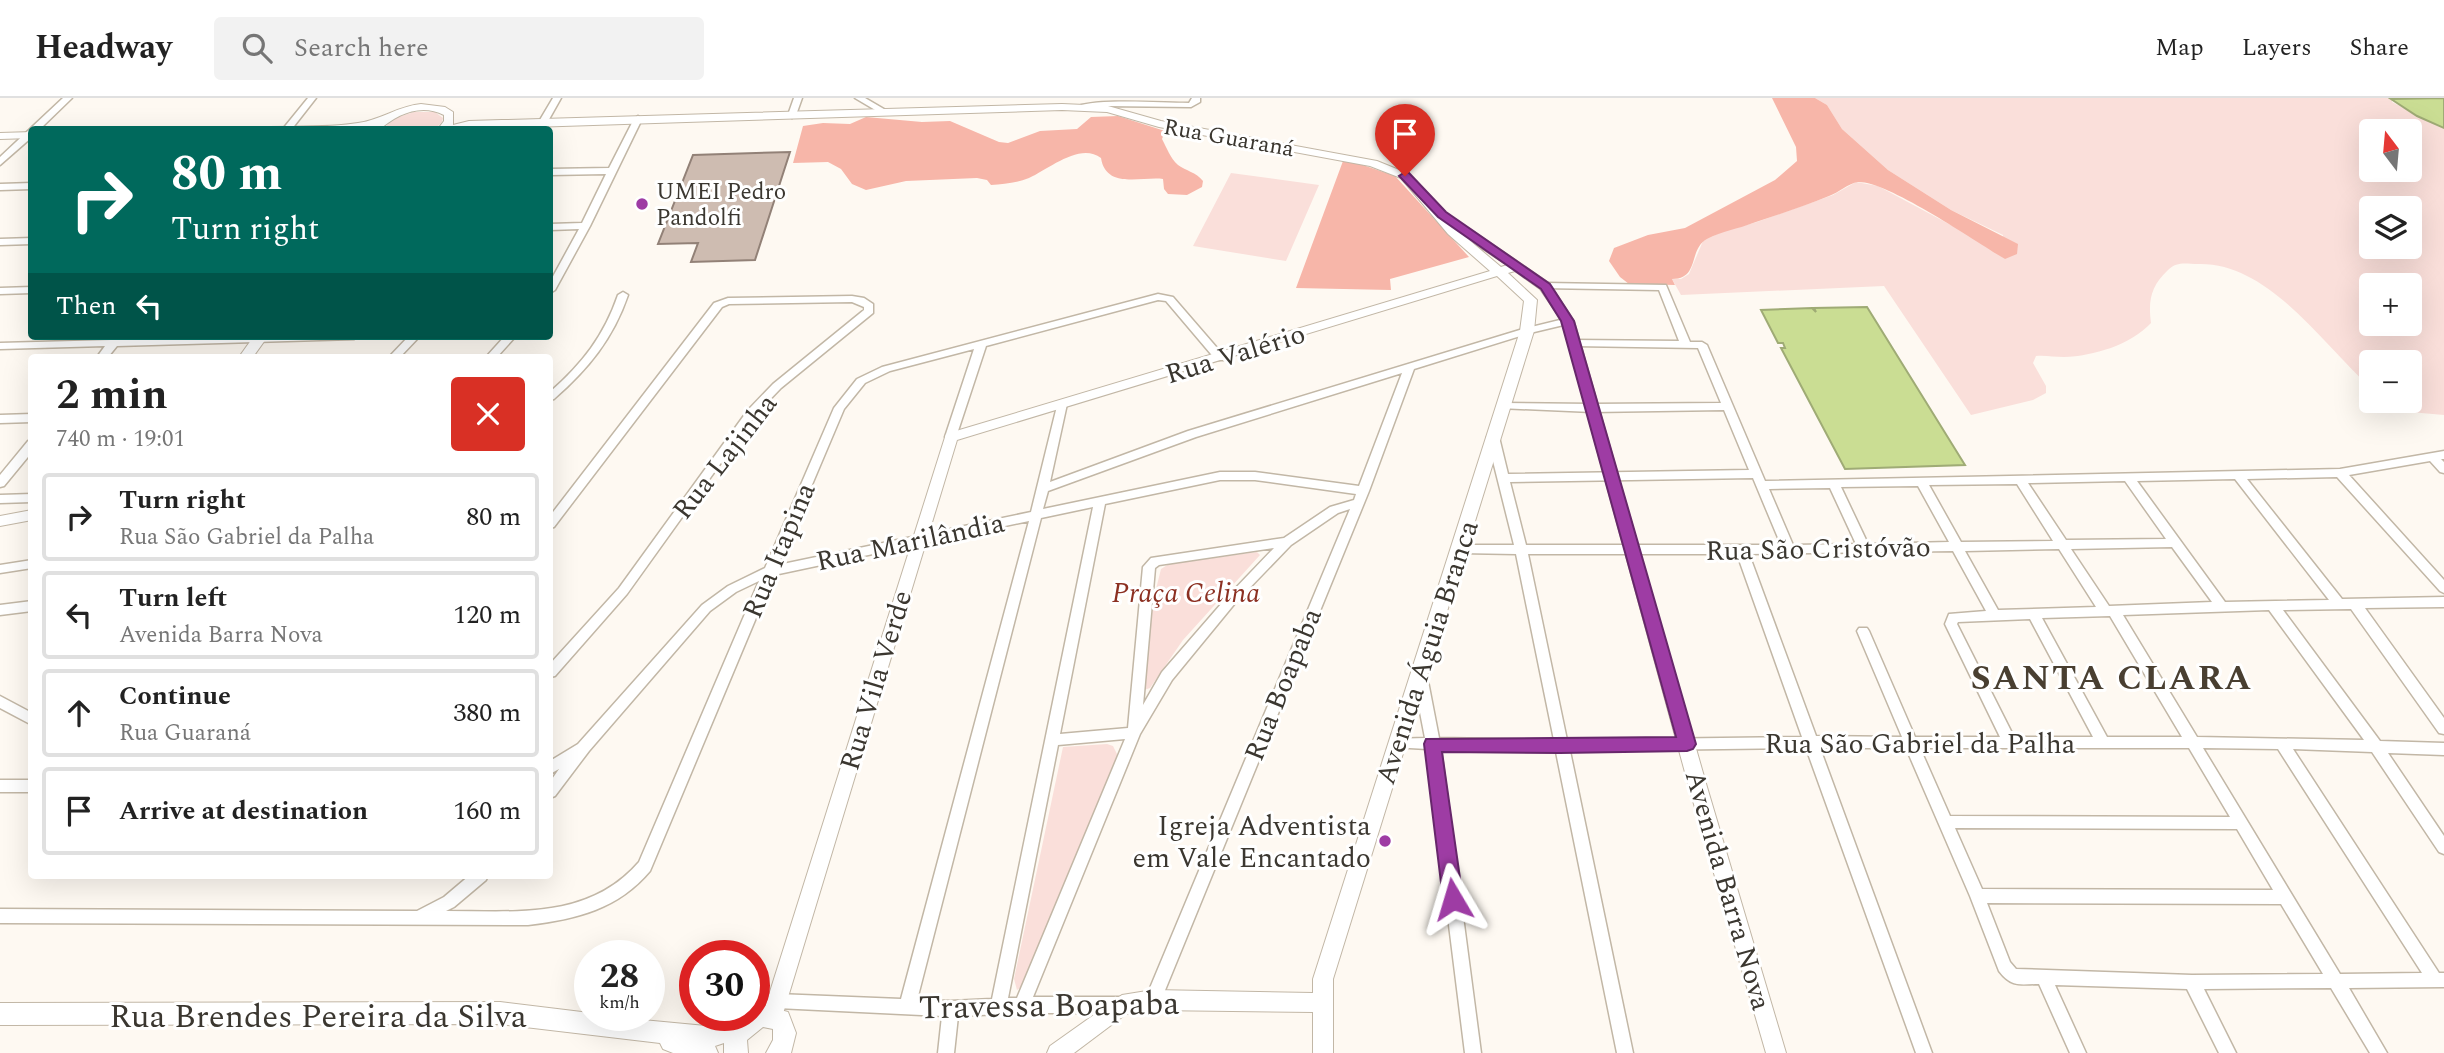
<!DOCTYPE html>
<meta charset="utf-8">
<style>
:root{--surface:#fff;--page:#f2f2f2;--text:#222;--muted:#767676;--line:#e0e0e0}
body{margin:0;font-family:Spectral,serif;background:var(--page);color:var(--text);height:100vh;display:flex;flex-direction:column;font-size:26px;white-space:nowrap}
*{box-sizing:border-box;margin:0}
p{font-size:23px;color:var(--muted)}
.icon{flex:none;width:38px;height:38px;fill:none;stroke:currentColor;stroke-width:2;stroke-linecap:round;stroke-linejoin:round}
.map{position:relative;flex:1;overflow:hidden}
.side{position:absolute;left:28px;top:256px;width:525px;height:525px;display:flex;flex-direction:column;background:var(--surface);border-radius:7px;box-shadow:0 7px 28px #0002}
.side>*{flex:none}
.top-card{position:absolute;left:28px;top:28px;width:525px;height:214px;border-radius:7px;box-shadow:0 7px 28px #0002;background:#00695c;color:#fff;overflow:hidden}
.needle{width:46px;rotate:344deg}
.controls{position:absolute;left:2359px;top:21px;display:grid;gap:14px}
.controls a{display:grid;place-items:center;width:63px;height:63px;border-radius:7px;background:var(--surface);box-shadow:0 7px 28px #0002;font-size:35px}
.speed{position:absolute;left:574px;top:842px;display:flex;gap:14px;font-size:35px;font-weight:700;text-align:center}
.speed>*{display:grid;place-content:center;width:91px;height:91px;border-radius:50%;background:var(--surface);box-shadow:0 7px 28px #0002;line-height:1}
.speed small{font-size:18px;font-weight:400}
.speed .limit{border:10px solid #d22;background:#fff;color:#111}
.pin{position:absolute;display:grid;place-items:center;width:60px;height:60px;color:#fff;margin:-72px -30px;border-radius:50% 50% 50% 0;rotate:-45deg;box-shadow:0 0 7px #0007}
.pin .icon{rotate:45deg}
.me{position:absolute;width:77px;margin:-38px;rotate:353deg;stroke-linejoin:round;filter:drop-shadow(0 0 5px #0008)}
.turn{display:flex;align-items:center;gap:24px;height:147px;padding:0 28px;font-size:32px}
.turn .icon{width:91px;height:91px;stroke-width:2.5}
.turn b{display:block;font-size:49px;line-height:60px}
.then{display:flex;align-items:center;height:66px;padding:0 28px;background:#0003;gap:14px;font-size:26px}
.round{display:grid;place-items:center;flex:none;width:74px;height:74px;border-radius:7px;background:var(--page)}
.overview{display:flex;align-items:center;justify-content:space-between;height:119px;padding:0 28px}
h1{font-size:42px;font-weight:700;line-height:52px}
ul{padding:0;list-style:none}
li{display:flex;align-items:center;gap:21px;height:88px;margin:0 14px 10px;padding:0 14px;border:4px solid var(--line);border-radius:7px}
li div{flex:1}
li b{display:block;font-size:26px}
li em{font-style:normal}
header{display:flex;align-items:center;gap:42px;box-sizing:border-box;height:98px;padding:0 35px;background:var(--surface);border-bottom:2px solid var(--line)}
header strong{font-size:33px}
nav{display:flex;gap:38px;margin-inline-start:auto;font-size:24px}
.search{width:490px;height:63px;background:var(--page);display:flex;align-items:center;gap:18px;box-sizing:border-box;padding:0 24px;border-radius:7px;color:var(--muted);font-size:26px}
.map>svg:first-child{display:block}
</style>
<header>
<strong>Headway</strong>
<div class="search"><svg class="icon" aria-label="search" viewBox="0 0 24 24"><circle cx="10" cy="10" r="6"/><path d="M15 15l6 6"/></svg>Search here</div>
<nav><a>Map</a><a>Layers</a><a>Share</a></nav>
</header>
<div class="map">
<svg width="2444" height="955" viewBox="0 0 2444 955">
<rect width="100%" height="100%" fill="#fef9f2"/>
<path fill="#fadfda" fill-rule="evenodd" d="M1815 0H2392V4L2444 30V317L2410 314 2389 303H2410V264H2371V290C2323 247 2269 164 2198 166 2186 166 2177 163 2168 172 2151 188 2148 202 2151 225 2130 247 2094 258 2064 259 2054 259 2045 257 2036 258L2033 265 2046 288V295L2033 302 1971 317 1884 188 1681 197 1672 181H1681L1689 176 1703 143 1721 134 1757 124 1833 97 1856 84 1878 88 1975 140 2005 161 2003 137 1951 112 1888 72 1842 31 1827 7ZM2371 33H2410V72H2371ZM2371 110H2410V149H2371ZM2371 187H2410V226H2371Z
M414 14H435L443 20 442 24 435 31 383 32 392 21Z
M1231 75 1319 87 1286 163 1193 148Z
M1257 454 1260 457 1183 542 1150 590 1144 592 1152 507 1161 471 1169 466Z
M1107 646 1113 648 1118 658 1026 886 1017 892 1014 881 1063 649Z"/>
<path fill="#f7b6a9" d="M1772 0H1815L1827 7 1842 31 1888 72 1951 112 2018 146 2017 156 2005 161C1976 144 1888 83 1858 84 1849 85 1838 95 1829 98 1804 108 1778 117 1753 125 1738 131 1722 133 1707 141 1688 151 1700 181 1672 181L1675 187 1629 186 1620 179 1609 163 1614 150 1648 137 1685 130 1775 82 1797 63 1796 49Z
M1118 18 1165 33 1162 41C1167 50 1170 60 1178 67 1186 73 1196 74 1203 83L1202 89 1187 97 1168 96 1164 91 1163 81C1143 78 1106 92 1101 60 1080 44 1049 71 1029 80 1017 85 1004 86 991 87L987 82 977 80 906 83 866 92 852 86 841 71 828 64 793 65 803 28 823 25 850 26 866 19 922 24 950 23 999 44 1008 45 1040 33 1077 31 1091 19Z
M1343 63 1354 64 1395 78 1469 159 1390 181 1391 192 1296 190Z"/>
<path fill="#cadd93" stroke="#9fab75" stroke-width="2" d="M2444 0V30L2417 18 2391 1Z
M1867 209 1965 367 1845 371 1781 250H1785L1783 245H1778L1761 212 1812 210 1816 214 1814 210Z"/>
<path fill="#cebcb1" stroke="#928177" stroke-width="2" d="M790 54 755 162 691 164 698 145 658 146 693 57Z"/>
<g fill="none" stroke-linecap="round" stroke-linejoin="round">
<defs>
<path id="minor" d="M63 0H72L39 32H32V39L0 67V59Z
M308 0H316L291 32H282Z
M553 0H561L543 32H534Z
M794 0H802L796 17 792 20 788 17Z
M855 0H865L889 14 882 16Z
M1192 0H1200V4L1191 9 1105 8 1079 11 1075 9C1098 0 1161 5 1189 5Z
M638 18 642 21 590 128 555 192 550 195V184L579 131 550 132V126L582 125 606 76 550 77V71L609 70 634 21Z
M32 85V91L0 92V86Z
M32 140V146L0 147V141Z
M1545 185 1666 187 1690 244H1702L1707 247 1765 383 2340 371 2444 353V361H2441L2444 364V375L2440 374 2430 363 2349 377 2444 482V495L2440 493 2337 379 2247 381 2342 501 2444 499V509L2365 510 2444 620V636L2439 635 2351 511 2283 512 2380 643 2444 645V657L2388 655 2444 738V756L2439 754 2372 654 2293 651 2439 875H2444V889L2349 890 2387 955H2370L2331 890 2204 891 2236 955H2219L2187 891 2055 887 2086 955H2070L2039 886C2020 886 2012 890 1999 873L1970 798 1906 650H1820L1932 955H1916L1806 650 1570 653 1633 955H1617L1556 654 1441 651 1481 955H1465L1427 651 1392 649 1390 645 1392 641 1425 640 1413 578 1415 574H1425L1427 578 1439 640 1554 642 1516 456 1460 455 1454 451 1460 447H1514L1487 339 1493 335 1499 339 1508 376 1749 372 1724 312 1592 314 1499 310 1498 308 1499 306 1503 305 1592 306 1721 305 1698 250 1574 248 1569 245 1574 242 1679 243 1659 192 1542 190V186ZM1753 380 1781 447H1526L1510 384ZM2235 381 2329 502 2225 504 2137 383ZM2125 383 2166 441 2066 442 2028 385ZM2017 386 2053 443 1961 444 1929 387ZM1918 388 1949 444 1868 446 1841 389ZM1830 390 1856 446 1793 447 1769 391ZM2172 449 2212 504 2109 508 2071 451ZM2059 451 2096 509 1998 512 1965 453ZM1953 453 1986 513 1949 516 1945 526 2000 639H1915L1869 533 1867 530H1859L1857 533 1902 639 1816 638 1749 456ZM1528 456H1737L1802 639 1567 642ZM2269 512 2364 642 2197 639 2123 517ZM2110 518 2182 639H2107L2042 520ZM2030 521 2093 639H2014L1957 526 1958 524ZM1920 650H2189L2230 719 1950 718ZM2203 650 2278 651 2422 875 2340 876ZM1955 730 2237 731 2273 792 1982 791ZM1987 805 2281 806 2323 876 2192 877 2016 871 2010 864Z
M32 189V195L0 196V190Z
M623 194 628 197C613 241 588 271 554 301L550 302V294C582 266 604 238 618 197Z
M1158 196 1173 199 1224 258V262H1216L1166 203 1158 202 986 248 955 342H947L945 339 974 251 890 273 865 285 844 311 778 467 1031 414 1058 304H1066L1067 306 1050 384 1188 333 1523 231 1568 220 1573 223 1572 225 1530 235 1414 271 1369 393 1159 907 1153 909 1147 907 1145 902 1350 411 1338 415 1291 447 1236 504 1172 582 1140 636 1033 899H1122L1128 902 1130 907 1128 912 1122 915H1022L958 918 954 955H938L942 918 777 910 771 908 769 903 771 898 777 896 901 901 1029 423 774 477 650 773C618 811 577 821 528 827L0 825V811L417 813 444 799 470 777H488L486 782 454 809 446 813C516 813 589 822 639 764L759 483 736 494 710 513 589 653 555 698 550 700V684L559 671 550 676V663L578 646 702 507 728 488 765 470 834 310 857 281 882 269ZM1402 275 1359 388 1255 374H1220L1043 411 1048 393 1196 339ZM1220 382H1255L1356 396 1354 402 1330 409 1284 440 1151 460 1143 469 1128 630 1060 636 1105 406ZM1093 409 992 901 951 903 917 902 1041 420ZM1274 450 1228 498 1162 574 1143 607 1155 470 1159 467ZM1125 641 1017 900H1008L1058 647Z
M852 198 864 200 873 206V215L781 290 756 316 627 496 555 578 550 579V566L619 490 748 312 773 286 864 212V209L852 204 729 206 722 209 554 429 550 430V418L714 205 728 200Z
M116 238 121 239 122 241 243 238H359L354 241 117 248 108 259H97L105 248 0 251V245L111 242Z
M409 238H420L400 259H389Z
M505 238H516L497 259H486Z
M32 316V324L0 325V317Z
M32 342V354L4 388 0 389V377L28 343Z
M32 396V404L0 405V397Z
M32 462V470L0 475V467Z
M32 503V513L0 517V507Z
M0 598 32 615V627L0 610Z
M0 682H32V694H0Z"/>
<path id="tertiary" d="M421 6 445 9 453 14V27L469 23 1062 6 1108 8 1161 23 1377 63 1409 76 1460 134 1466 130 1470 131 1549 185 1574 223 1707 689 1786 955H1766L1689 689 1562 223 1540 191 1515 173 1508 175 1537 202 1534 233 1333 881V955H1313V914L1153 912 1126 916 1074 955H1047L1050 948 1122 897 1153 892 1313 895V881L1520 233 1524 203 1497 178 957 342 782 919 779 926 772 929 765 926 762 919 946 336 1490 173 1448 136 1401 80 1370 68 1159 29 1107 14 1062 12 437 32 444 23V17C421 5 397 16 379 32L371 29 259 32 264 29C295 28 328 30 358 25 381 22 398 8 421 6ZM1469 142 1507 167 1501 169Z
M32 34V40L0 41V35Z
M254 238H268L253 259H239Z
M32 412V422L0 428V418Z"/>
<path id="secondary" d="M500 904 590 915V917L706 928 740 917H754V910L762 907 788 914 796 935 791 955H766L773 942V931L763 929 747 942 748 955H724V945L715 948 718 955H673L663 951 660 945 500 926 0 927V905Z"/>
</defs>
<use href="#minor" stroke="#c2b7a6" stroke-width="3"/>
<use href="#tertiary" stroke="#c2b7a6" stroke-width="2"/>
<use href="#secondary" stroke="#c2b7a6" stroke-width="2"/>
<use href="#minor" fill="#fff" fill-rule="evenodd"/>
<use href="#tertiary" fill="#fff" fill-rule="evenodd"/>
<use href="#secondary" fill="#fff" fill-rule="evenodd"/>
</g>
<path fill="#9e3ca4" stroke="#67276b" stroke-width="2" d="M1405 74 1409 75 1446 114 1550 186 1574 223 1696 646 1693 651 1687 653 1560 655 1442 654 1463 801 1460 807 1453 809 1446 807 1443 801 1424 646 1426 641 1676 639 1561 223 1541 191 1438 119 1401 80 1399 78Z"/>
<g fill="#9e3ca4" stroke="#fff" stroke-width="2.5">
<circle cx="642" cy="106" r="7"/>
<circle cx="1385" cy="743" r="7"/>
</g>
<g text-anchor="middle" stroke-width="6" stroke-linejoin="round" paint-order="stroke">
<g font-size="23" fill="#3b3730" stroke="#fff">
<text transform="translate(1229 39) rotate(10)" y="8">Rua Guaraná</text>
</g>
<g font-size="23" fill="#3b3730" stroke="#fff" text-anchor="start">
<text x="656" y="101">UMEI Pedro<tspan x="656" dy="26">Pandolfi</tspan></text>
</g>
<g font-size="28" fill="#3b3730" stroke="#fff">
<text transform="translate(1235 255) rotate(-17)" y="10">Rua Valério</text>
<text transform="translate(724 358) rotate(-52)" y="10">Rua Lajinha</text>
<text transform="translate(910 443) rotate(-12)" y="10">Rua Marilândia</text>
<text transform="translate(1818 450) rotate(-1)" y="10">Rua São Cristóvão</text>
<text transform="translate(778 452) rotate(-67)" y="10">Rua Itapina</text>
<text transform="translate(1426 554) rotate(-72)" y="10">Avenida Águia Branca</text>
<text transform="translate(875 582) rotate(-73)" y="10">Rua Vila Verde</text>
<text transform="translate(1282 586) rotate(-68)" y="10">Rua Boapaba</text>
<text x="1920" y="655">Rua São Gabriel da Palha</text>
<text transform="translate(1729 792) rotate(74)" y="10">Avenida Barra Nova</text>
</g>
<g font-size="28" font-style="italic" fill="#8c3022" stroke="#fff">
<text x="1186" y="504">Praça Celina</text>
</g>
<g font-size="28" fill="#3b3730" stroke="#fff" text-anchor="end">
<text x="1371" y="737">Igreja Adventista<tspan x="1371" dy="32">em Vale Encantado</tspan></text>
</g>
<g font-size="33" fill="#3b3730" stroke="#fff">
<text transform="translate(1049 906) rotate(-1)" y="12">Travessa Boapaba</text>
<text x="318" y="929">Rua Brendes Pereira da Silva</text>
</g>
<g font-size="35" font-weight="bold" letter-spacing="2" fill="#493f31" stroke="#fff">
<text x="2112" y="591">SANTA CLARA</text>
</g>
</g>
</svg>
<div class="controls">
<a><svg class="needle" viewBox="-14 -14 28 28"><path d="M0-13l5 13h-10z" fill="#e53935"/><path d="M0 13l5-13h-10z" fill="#767676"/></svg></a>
<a><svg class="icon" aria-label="layers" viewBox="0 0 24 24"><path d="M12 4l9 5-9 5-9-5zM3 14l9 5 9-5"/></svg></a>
<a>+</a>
<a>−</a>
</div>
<div class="speed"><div>28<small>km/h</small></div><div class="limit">30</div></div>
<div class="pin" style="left:1405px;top:78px;background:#d93025"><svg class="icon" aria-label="arrive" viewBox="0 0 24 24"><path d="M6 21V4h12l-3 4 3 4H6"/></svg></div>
<svg class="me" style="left:1453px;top:801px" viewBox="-20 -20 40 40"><path d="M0-17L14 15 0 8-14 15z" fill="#9e3ca4" stroke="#fff" stroke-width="4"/></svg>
<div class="top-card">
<div class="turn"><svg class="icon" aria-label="right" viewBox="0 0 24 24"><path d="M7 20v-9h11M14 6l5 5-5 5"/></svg><div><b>80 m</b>Turn right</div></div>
<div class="then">Then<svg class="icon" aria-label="left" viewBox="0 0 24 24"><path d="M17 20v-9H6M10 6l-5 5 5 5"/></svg></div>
</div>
<section class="side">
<div class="overview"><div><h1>2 min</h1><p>740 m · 19:01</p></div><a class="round" style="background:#d93025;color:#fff"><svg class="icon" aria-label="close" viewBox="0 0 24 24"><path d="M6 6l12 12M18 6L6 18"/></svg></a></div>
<ul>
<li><svg class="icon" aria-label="right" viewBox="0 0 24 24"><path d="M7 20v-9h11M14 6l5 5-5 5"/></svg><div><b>Turn right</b><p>Rua São Gabriel da Palha</p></div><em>80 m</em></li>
<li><svg class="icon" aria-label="left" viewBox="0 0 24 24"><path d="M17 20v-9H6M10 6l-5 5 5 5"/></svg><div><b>Turn left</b><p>Avenida Barra Nova</p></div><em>120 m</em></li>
<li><svg class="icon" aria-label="ahead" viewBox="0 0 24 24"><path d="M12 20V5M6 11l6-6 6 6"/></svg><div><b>Continue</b><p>Rua Guaraná</p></div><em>380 m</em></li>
<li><svg class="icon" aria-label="arrive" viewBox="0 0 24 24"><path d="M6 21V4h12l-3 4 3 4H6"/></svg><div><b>Arrive at destination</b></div><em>160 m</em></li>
</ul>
</section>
</div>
